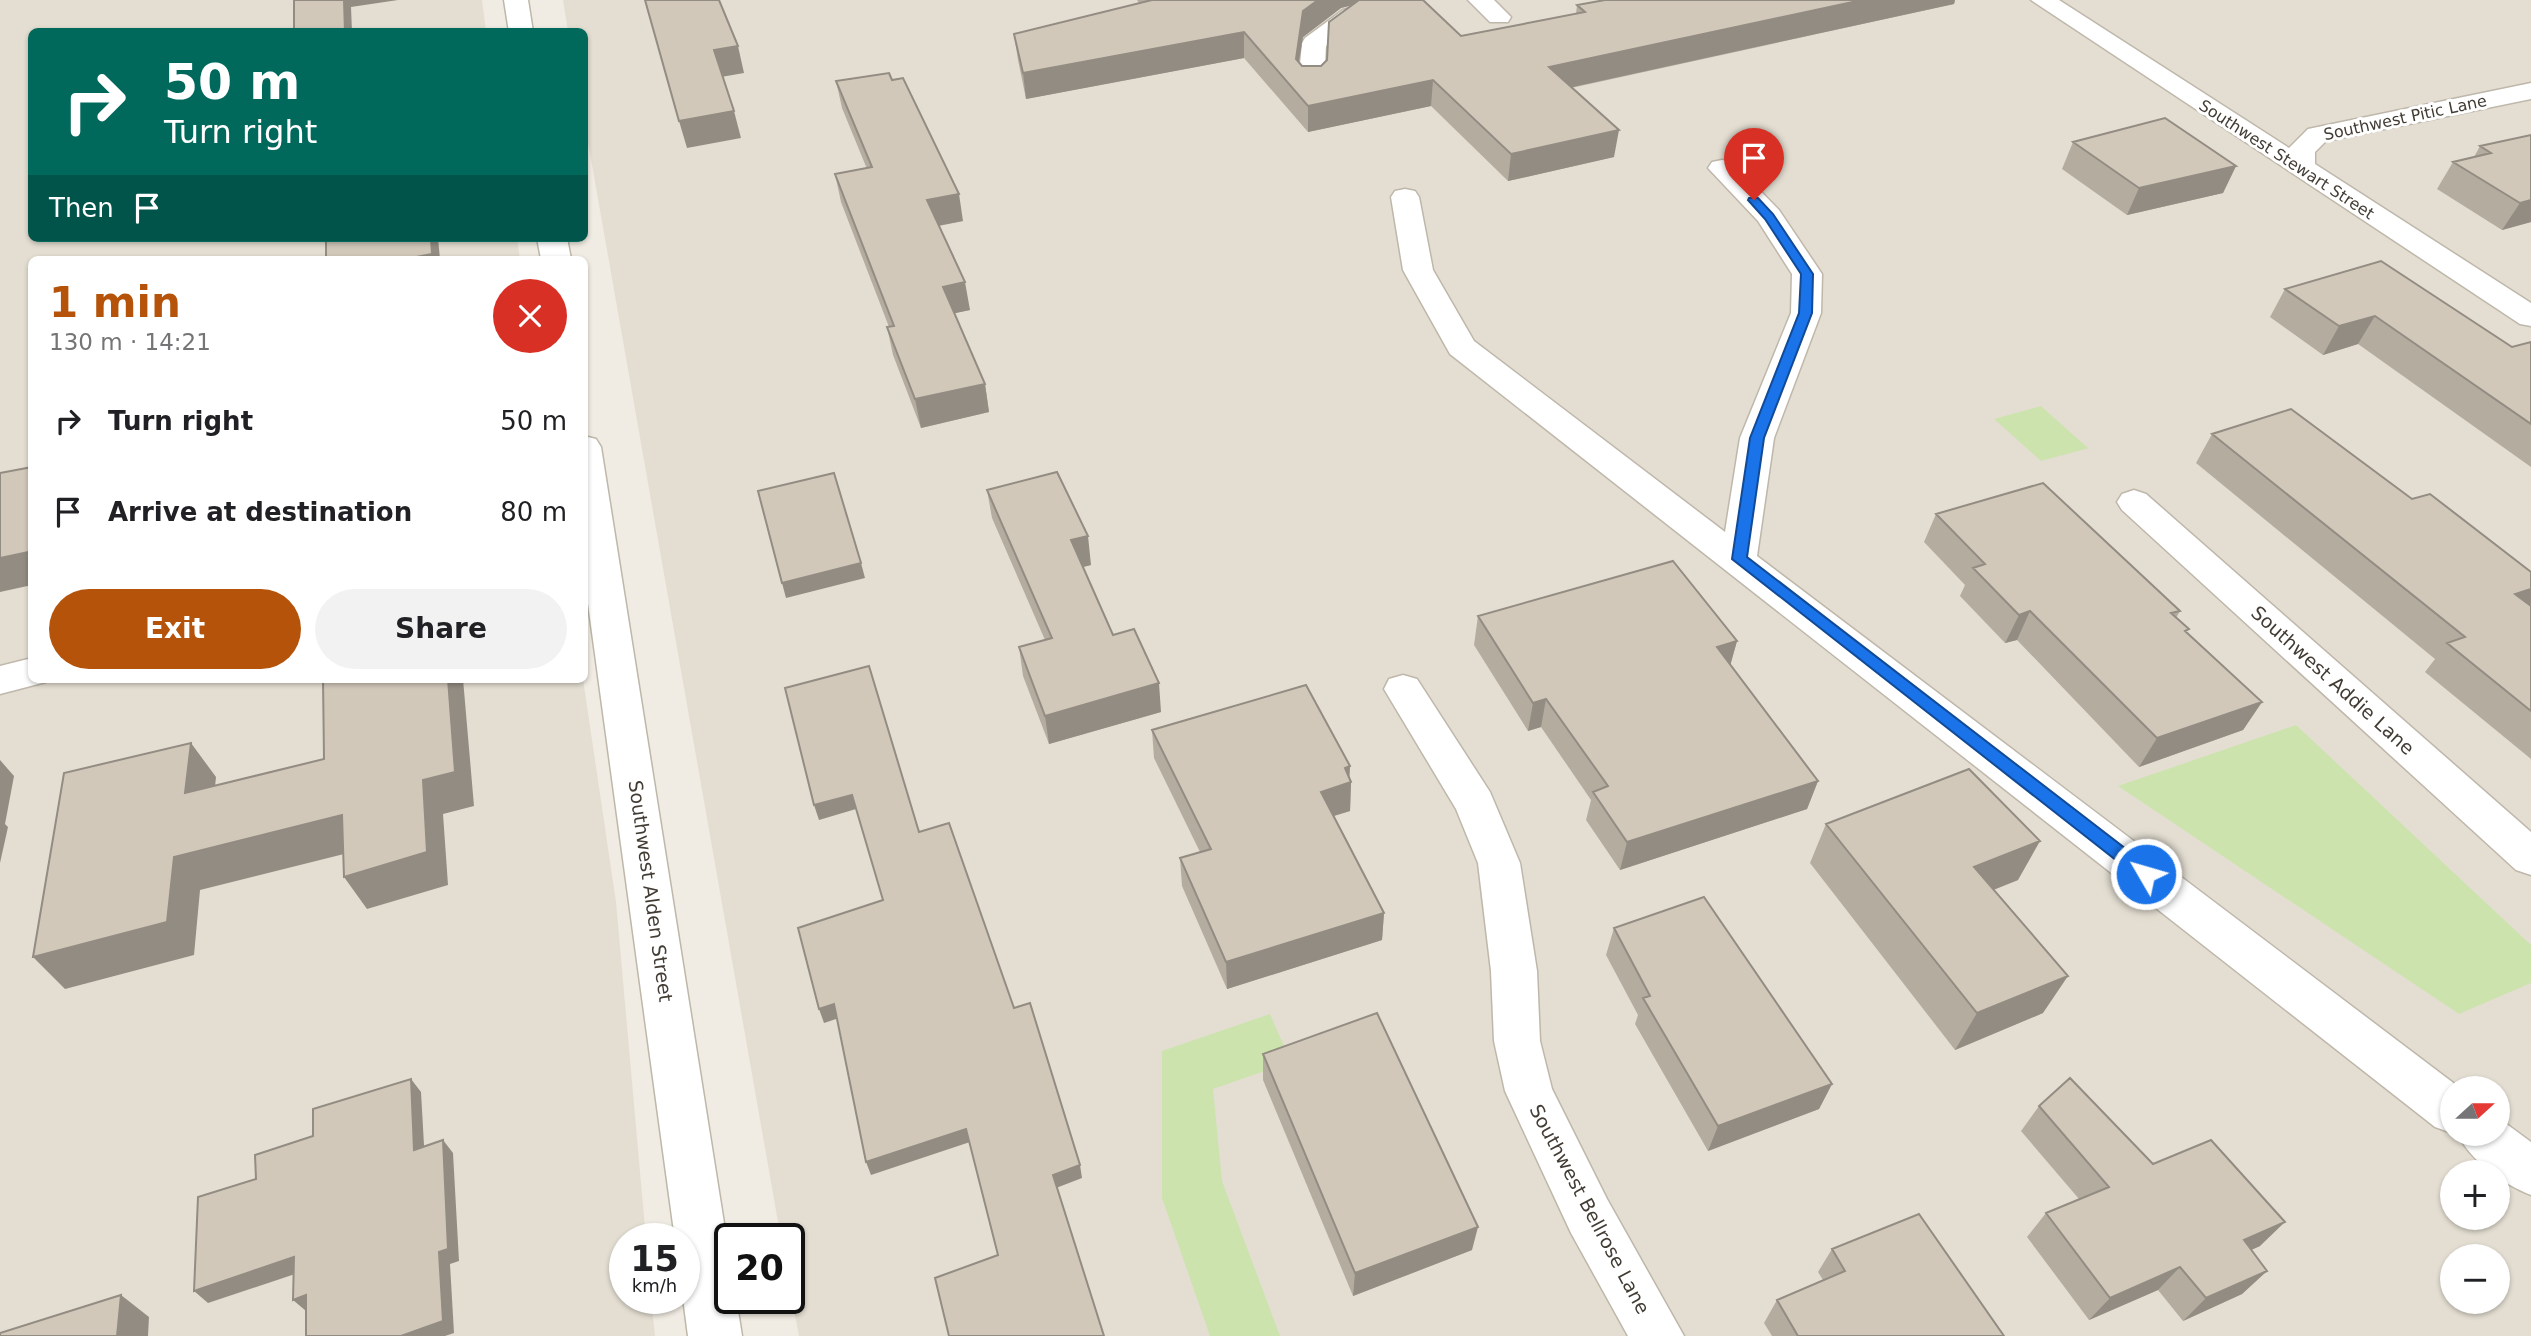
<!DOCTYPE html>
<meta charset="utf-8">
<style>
:root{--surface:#fff;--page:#f2f2f2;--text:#202124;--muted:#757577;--accent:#b45309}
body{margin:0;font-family:"DejaVu Sans",sans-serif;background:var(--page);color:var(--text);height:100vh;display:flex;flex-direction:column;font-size:26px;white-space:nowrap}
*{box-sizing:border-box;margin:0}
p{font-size:23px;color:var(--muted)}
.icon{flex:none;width:38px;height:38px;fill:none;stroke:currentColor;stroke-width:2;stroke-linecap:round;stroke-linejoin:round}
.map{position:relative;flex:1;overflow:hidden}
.sheet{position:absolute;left:28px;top:256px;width:560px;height:427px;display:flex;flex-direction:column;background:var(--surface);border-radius:10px;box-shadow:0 2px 5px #0004}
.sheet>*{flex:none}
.banner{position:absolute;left:28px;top:28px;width:560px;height:214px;border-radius:10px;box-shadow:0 2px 5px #0004;background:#00695c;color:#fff;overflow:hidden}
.needle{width:46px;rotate:69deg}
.fabs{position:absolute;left:2440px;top:1076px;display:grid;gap:14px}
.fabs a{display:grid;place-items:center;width:70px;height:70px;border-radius:50%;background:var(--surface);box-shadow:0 2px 5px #0004;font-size:35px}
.speed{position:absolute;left:609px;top:1223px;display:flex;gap:14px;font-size:35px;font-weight:700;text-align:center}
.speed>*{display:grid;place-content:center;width:91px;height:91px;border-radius:50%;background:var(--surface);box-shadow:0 2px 5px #0004;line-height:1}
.speed small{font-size:18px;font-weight:400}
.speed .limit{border:4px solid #111;border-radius:10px;background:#fff;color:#111}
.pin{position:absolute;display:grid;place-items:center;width:60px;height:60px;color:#fff;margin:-72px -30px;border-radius:50% 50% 50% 0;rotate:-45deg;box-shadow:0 0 7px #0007}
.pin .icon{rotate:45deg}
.me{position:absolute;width:77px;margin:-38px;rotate:308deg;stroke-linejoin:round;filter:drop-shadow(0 0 5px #0008)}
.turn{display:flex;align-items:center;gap:24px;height:147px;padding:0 21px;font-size:32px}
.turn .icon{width:91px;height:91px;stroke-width:2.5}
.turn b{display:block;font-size:49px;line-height:60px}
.then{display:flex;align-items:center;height:66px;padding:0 21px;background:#0003;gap:14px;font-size:26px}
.round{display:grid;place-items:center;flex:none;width:74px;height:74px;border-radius:37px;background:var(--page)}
.head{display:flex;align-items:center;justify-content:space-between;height:119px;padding:0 21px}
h1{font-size:42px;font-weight:800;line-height:52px;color:var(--accent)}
.action{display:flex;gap:14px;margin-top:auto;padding:14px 21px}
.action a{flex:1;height:80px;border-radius:42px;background:var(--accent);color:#fff;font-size:28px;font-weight:800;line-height:80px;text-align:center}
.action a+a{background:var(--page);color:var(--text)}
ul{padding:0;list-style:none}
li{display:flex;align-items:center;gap:21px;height:91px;padding:0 21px}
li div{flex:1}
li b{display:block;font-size:26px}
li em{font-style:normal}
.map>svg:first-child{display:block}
</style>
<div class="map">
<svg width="2531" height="1336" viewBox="0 0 2531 1336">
<rect width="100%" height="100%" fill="#f1ece3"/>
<path fill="#e4ded2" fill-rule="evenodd" d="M0 0H482L486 31 32 32V238H517L520 259H32V679H583L616 902 646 1239H625V1298L651 1299 655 1336H0Z
M563 0H2531V1336H799L789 1284V1239H781L585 125 584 32 568 31ZM2452 1088H2497V1134H2452ZM2452 1172H2497V1218H2452ZM2452 1256H2497V1302H2452Z"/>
<path fill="#cce3ae" d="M2041 406 2088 448H2089L2041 461 1994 419Z
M2296 725 2531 945V983L2459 1014 2118 786Z
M1270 1014 1291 1062 1213 1089 1222 1181 1280 1336H1210L1162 1198V1051Z"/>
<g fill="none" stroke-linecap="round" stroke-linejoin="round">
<defs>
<path id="lane" d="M1382 0H1422L1418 5 1361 20 1326 46 1324 85 1320 90H1302L1298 85 1302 43 1305 38 1343 10Z
M1722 160 1732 162 1779 210 1822 274 1821 313 1774 438 1757 556 2460 1088H2452V1133L2435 1127 1450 354 1403 270 1391 197 1395 191 1405 189 1415 191 1419 197 1433 270 1474 341 1725 532 1740 438 1791 313 1792 274 1758 221 1708 168 1712 162Z
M2497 1117 2531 1142V1195C2505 1185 2469 1160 2458 1134H2497Z"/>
<path id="street" d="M504 0H528L533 32H509Z
M1468 0H1494L1511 17 1508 22H1490Z
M2031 0H2059L2289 148 2308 129 2531 83V99L2326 141 2315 152V164L2531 303V326L2520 324Z
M537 238H567L571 259H541Z
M584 436 596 439 601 447 730 1261V1298H736L742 1336H688L683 1298 684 1239H675L584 574Z
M2134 490 2146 494 2531 832V875L2516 870 2122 510 2117 502 2122 494Z
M32 658V679H47L46 682 0 694V666Z
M1403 675 1417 679 1490 792 1520 863 1537 971 1540 1041 1552 1089 1607 1199 1684 1336H1628L1571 1233 1505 1091 1494 1041 1491 971 1478 863 1456 809 1384 689 1389 679Z"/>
</defs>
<use href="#lane" stroke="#beb7aa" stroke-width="3"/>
<use href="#street" stroke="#beb7aa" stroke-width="3"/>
<use href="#lane" fill="#fff" fill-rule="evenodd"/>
<use href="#street" fill="#fff" fill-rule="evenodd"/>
</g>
<path fill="#b5aca0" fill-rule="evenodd" d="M1137 0H1423L1461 36 1576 14 1577 5 1605 0H1955L1954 4 1571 88 1614 157 1508 181 1431 106 1308 132 1244 58 1026 99 1018 60 1014 34 1139 3ZM1352 5 1327 60 1321 66H1302L1299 62 1303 37 1341 8Z
M836 81 963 221 939 226 970 310 954 313 985 384 989 412 921 428 893 355 887 327H889L841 202 835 174 867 169 842 108Z
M2531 135V222L2502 230 2437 189 2453 162 2474 157 2480 146Z
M2073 142 2236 166 2223 193 2127 215 2062 169Z
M2285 289 2512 347 2531 342V467L2358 344 2323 355 2270 317Z
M2212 434 2412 499 2531 572V604L2530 605 2531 606V759L2425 672 2435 659 2196 463Z
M987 490 1091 565 1083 567 1113 635 1161 712 1049 744 1023 676 1019 647 1045 640 992 518Z
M1936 514 2180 611 2176 618 2187 632 2262 702 2243 730 2139 767 2017 640 2005 643 1960 596 1965 585 1924 542Z
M1478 616 1737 641 1730 665 1818 781 1807 809 1620 870 1586 820 1591 800 1541 727 1528 731 1474 645Z
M1152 730 1350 766 1349 778 1351 782 1350 811 1334 816 1384 913 1382 940 1227 989 1182 886 1180 858 1200 852 1154 758Z
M1826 824 2018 880 1993 890 2043 1013 1955 1050 1810 863Z
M1614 928 1832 1084 1819 1109 1708 1151 1635 1024 1638 1015 1606 955Z
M1263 1054 1472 1250 1353 1296 1263 1080Z
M2039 1106 2153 1164 2260 1246 2251 1250 2267 1271 2242 1294 2183 1321 2158 1290 2089 1320 2027 1237 2046 1213 2079 1199 2021 1131Z
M1832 1249 2004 1336H1772L1764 1323 1777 1300 1823 1280 1818 1272Z"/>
<path fill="#938c82" d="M344 0H398L351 7 352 32H345Z
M1318 0H1373L1341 8 1303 37 1295 85 1296 59 1303 11Z
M1862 0H1955L1954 4 1545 93 1549 67Z
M1244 32V58L1026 99 1023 73Z
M738 46 744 73 721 77 714 50Z
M1433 80 1431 106 1308 132V106Z
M734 111 741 138 687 148 679 121Z
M1619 130 1614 157 1508 181 1511 154Z
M2236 166 2223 193 2127 215 2139 188Z
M959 194 963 221 931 227 927 200Z
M2531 200V222L2502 230 2520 203Z
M431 238H438L440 259H416V257Z
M965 282 970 310 947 315 943 287Z
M2375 316 2358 344 2323 355 2339 326Z
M985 384 989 412 921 428 915 399Z
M1088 536 1091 565 1074 569 1071 540Z
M28 552 31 557 32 585 0 592V558Z
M861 563 865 578 786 598 782 583Z
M2531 589V604L2524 613 2515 594Z
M2030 611 2017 640 2005 643 2019 615Z
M1737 641 1729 670 1717 647Z
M448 679H463L474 806 443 814 448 885 367 909 344 877 423 780Z
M1159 683 1161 712 1049 744 1045 716Z
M1546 699 1541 727 1528 731 1533 703Z
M2262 702 2243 730 2139 767 2157 738Z
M191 743 216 777 211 826 185 793Z
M0 760 14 776 5 824 8 827 0 863Z
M1350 766 1349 783 1351 782 1350 811 1320 820 1321 792 1345 768Z
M1818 781 1807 809 1620 870 1627 842Z
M852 795 856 809 819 820 814 805Z
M342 815 364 849 200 890 194 955 65 989 33 957 174 857Z
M2040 841 2018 880 1953 906 1974 867Z
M1384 913 1382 940 1227 989 1226 962Z
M2068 976 2043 1013 1955 1050 1977 1013Z
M834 1004 839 1018 824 1023 819 1009Z
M411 1079 421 1092 425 1163 414 1150Z
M1832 1084 1819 1109 1708 1151 1718 1126Z
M966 1129 970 1142 871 1175 866 1162Z
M443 1140 453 1153 459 1261 450 1264 454 1333 445 1336H401L439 1252Z
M1080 1165 1082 1178 1056 1188 1053 1175Z
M2285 1222 2260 1246 2220 1264 2244 1240Z
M1478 1227 1472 1250 1353 1296 1355 1273Z
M294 1257 307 1270 208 1303 194 1291Z
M2180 1267 2158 1290 2089 1320 2110 1298Z
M2267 1271 2242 1294 2183 1321 2206 1298Z
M121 1295 149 1317 148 1336H117Z
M306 1295V1311L293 1300Z"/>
<path fill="#d2c8ba" stroke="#938c82" stroke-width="2" d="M294 0H344L345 32H294Z
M645 0H719L738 46 714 50 734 111 679 121Z
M1152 0H1318L1303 11 1296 59 1302 66H1321L1327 60 1329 22 1359 0H1423L1461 36 1585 12 1577 5 1605 0H1862L1549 67 1619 130 1511 154 1433 80 1308 106 1244 32 1023 73 1014 34Z
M889 73 892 80 903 78 959 194 927 200 965 282 943 287 985 384 915 399 887 327 894 326 835 174 872 167 836 81Z
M2165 118 2236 166 2139 188 2073 142Z
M2531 135V200L2520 203 2453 162 2491 153 2480 146Z
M326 238H431L432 254 416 257V259H326Z
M2381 261 2512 347 2531 342V424L2375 316 2339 326 2285 289Z
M2291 409 2412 499 2430 494 2531 572V589L2515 594 2531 606V711L2447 643 2465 637 2212 434Z
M32 467V557L26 558 28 552 0 558V473Z
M1057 472 1088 536 1071 540 1113 635 1134 629 1159 683 1045 716 1019 647 1052 638 987 490Z
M834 473 861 563 782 583 758 491Z
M2043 483 2180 611 2171 613 2189 629 2185 631 2262 702 2157 738 2030 611 2019 615 1973 568 1985 564 1936 514Z
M1673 561 1737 641 1717 647 1818 781 1627 842 1593 792 1608 786 1546 699 1533 703 1478 616Z
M869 666 919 832 949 823 1014 1008 1030 1003 1080 1165 1053 1175 1104 1336H949L935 1278 998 1255 966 1129 866 1162 834 1004 819 1009 798 928 883 900 852 795 814 805 785 688Z
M323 679H448L455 772 423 780 427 852 344 877 342 815 174 857 167 922 33 957 64 773 191 743 185 793 324 759Z
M1306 685 1350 766 1345 768 1351 782 1321 792 1384 913 1226 962 1180 858 1211 849 1152 730Z
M1969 769 2040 841 1974 867 2068 976 1977 1013 1826 824Z
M1704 897 1832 1084 1718 1126 1643 998 1650 996 1614 928Z
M1377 1013 1478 1227 1355 1273 1263 1054Z
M2070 1078 2153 1164 2211 1140 2285 1222 2244 1240 2267 1271 2206 1298 2180 1267 2110 1298 2046 1213 2109 1187 2039 1106Z
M411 1079 414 1150 443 1140 448 1249 439 1252 443 1321 401 1336H306V1295L293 1300 294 1257 194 1291 198 1197 256 1179 255 1155 313 1136V1109Z
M1919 1214 2004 1336H1798L1777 1300 1845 1271 1832 1249Z
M121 1295 117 1336H0V1333Z"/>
<path fill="#1a73e8" stroke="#114b97" stroke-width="2" d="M1749 198H1758L1773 214 1813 274 1812 313 1764 438 1747 557 2152 869 2155 874 2152 879H2140L1732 559 1750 438 1799 313 1801 274 1765 219 1748 200Z"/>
<g text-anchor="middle" stroke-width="6" stroke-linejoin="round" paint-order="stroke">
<g font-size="16" fill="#423c34" stroke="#fff">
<text transform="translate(2405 117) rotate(-12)" y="6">Southwest Pitic Lane</text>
<text transform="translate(2287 159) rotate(33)" y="6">Southwest Stewart Street</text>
</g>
<g font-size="19" fill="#423c34" stroke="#fff">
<text transform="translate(2333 680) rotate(42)" y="7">Southwest Addie Lane</text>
<text transform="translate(651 891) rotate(82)" y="7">Southwest Alden Street</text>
<text transform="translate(1590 1209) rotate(62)" y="7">Southwest Bellrose Lane</text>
</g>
</g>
</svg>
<div class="fabs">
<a><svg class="needle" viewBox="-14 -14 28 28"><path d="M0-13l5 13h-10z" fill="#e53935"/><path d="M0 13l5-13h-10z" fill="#757577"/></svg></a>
<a>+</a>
<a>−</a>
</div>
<div class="speed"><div>15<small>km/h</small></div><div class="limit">20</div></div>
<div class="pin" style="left:1754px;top:200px;background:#d93025"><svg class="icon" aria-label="arrive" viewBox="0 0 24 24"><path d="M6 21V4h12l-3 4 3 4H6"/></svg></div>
<svg class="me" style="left:2146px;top:874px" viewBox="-20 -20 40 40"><circle r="17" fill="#1a73e8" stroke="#fff" stroke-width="3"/><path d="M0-11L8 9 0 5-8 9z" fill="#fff"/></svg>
<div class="banner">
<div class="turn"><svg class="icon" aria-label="right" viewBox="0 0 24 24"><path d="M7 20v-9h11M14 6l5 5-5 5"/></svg><div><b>50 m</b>Turn right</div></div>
<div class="then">Then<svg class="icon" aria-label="arrive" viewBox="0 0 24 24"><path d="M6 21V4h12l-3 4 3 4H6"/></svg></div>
</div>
<section class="sheet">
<div class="head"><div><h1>1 min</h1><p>130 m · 14:21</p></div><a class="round" style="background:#d93025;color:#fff"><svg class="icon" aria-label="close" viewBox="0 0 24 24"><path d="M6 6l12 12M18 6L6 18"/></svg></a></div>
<ul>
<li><svg class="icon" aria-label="right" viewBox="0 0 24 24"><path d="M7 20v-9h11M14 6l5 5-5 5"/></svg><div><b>Turn right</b></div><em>50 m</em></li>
<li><svg class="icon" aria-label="arrive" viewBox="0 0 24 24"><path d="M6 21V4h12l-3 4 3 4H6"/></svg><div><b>Arrive at destination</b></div><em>80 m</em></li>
</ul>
<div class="action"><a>Exit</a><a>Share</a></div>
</section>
</div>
